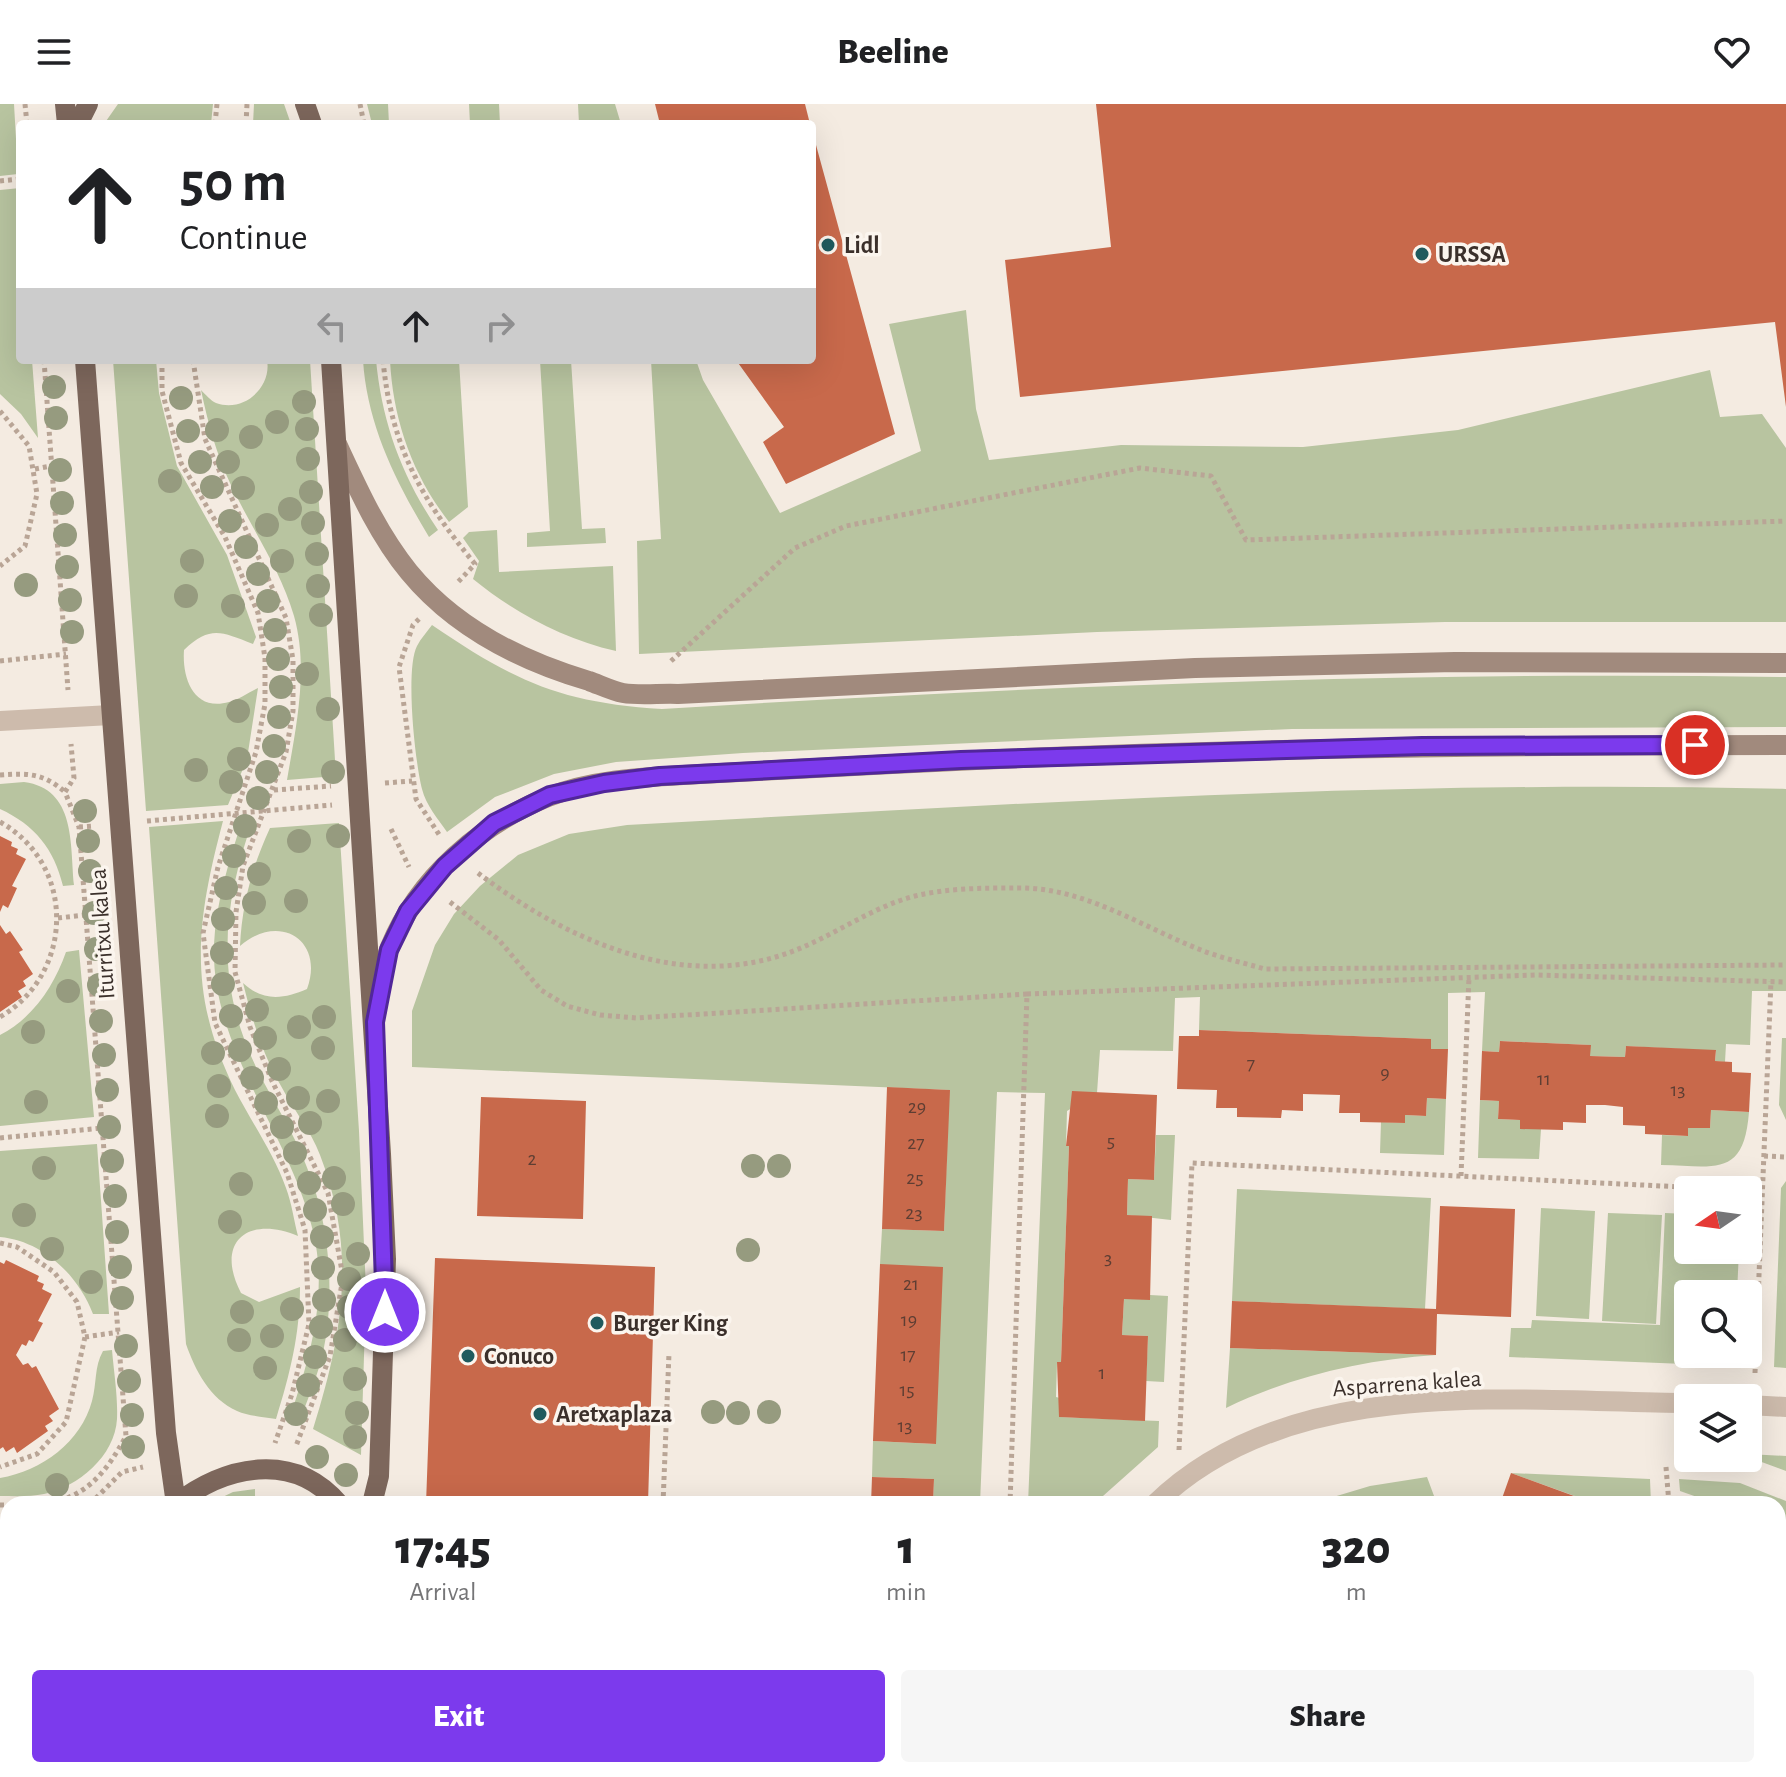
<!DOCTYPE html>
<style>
:root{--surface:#fff;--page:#f6f6f6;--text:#202124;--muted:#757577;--accent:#7c3aed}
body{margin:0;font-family:"Alegreya Sans",sans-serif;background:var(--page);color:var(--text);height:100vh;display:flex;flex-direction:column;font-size:30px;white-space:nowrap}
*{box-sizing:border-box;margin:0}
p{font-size:26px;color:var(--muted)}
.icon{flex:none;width:44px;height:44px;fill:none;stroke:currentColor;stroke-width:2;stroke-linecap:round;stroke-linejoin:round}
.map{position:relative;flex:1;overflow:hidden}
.details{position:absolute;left:0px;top:1392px;width:1786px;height:282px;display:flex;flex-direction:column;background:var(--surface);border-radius:24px 24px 0 0;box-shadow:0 8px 32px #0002}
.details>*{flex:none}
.hud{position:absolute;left:16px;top:16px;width:800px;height:244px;border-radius:8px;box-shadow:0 8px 32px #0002;background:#fff;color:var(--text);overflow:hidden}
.needle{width:52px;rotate:257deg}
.tools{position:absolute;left:1674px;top:1072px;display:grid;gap:16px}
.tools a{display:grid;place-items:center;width:88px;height:88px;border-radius:8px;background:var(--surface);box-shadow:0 8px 32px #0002;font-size:40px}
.pin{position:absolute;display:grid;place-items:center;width:68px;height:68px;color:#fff;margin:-34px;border:4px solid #fff;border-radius:50%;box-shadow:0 2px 8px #0007}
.me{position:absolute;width:88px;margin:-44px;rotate:0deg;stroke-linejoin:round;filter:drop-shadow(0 0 6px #0008)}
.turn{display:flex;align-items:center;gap:28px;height:168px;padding:0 32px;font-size:36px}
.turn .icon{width:104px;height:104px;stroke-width:2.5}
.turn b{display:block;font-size:56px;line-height:68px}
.lanes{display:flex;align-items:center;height:76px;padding:0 32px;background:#0003;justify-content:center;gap:40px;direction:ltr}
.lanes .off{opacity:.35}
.eta{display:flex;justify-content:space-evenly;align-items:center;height:136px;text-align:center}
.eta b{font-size:48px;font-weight:800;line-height:56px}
.primary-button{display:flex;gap:16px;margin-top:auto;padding:16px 32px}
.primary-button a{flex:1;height:92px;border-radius:8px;background:var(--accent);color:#fff;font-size:32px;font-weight:800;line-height:92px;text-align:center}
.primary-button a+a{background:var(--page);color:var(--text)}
header{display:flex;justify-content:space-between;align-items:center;height:104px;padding:0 32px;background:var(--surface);font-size:36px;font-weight:800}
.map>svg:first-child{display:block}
</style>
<header><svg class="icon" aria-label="menu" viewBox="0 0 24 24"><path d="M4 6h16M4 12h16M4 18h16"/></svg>Beeline<svg class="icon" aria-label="heart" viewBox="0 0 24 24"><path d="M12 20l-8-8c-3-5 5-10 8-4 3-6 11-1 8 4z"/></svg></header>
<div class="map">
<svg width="1786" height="1673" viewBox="0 0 1786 1673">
<rect width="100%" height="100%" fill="#f4ebe1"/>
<path fill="#b8c4a0" d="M0 0H14L18 70 0 72Z
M118 0H213L211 20H104Z
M254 0H284L291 20H253Z
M367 0H388L389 20H372Z
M469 0H499L500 20H470Z
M578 0H615L621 20H579Z
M20 84V256H32L38 334 21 310 0 290V86Z
M966 206 976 305 989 356 1121 341 1303 343 1458 326 1710 266 1720 313 1762 310 1786 344V518H1445L1097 528 639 550 637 437 661 435 651 256H696L703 276 780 409 921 347 889 220Z
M113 256H156L159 289 177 362 227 451 256 533 253 540C221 528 211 521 184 546 182 573 193 608 229 598 238 596 249 588 258 584L247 655 228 701 146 707Z
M267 256H310L336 672 287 676C296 623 309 565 294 512 280 464 251 424 230 379 216 349 208 319 201 286 205 290 211 297 216 299 244 309 272 283 267 256Z
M363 256H376C382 319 402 373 438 426L429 433C396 378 367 321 363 256Z
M390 256H459L468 403 449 418C412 370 393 316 390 256Z
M540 256H571L582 425 605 424 606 439 527 443V429L550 427Z
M497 426 499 468 613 462 616 547C563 535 515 509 473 475L479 457 463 434 469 428Z
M432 521C514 577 561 599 662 605 1036 582 1411 567 1786 573V623L1292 625 743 649 616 658 554 670 495 693 447 728C438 715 426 701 422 685 415 658 405 565 417 542 421 534 427 528 432 521Z
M24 678C76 685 70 740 74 781L63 782C54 745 35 721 0 705V680Z
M1786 685V887H1752L1750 941 1726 940 1725 958 1715 957 1716 947 1626 942 1625 953 1590 952V941L1500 937 1499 948 1482 947 1485 888 1448 889V945H1431L1430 935 1199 926 1200 893 1175 894 1173 947 1100 946 1097 989 1067 1007 1066 1042H1069L1061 1258 1057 1259 1056 1293 1060 1294V1313L1159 1317 1158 1343 1094 1400H1028L1045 989 997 988 980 1400H933L934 1375 872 1373 873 1337 935 1340 880 1160 882 1125 944 1127 949 986 412 963V907L435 841 454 810 480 782 518 751 569 730 627 721C1012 700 1400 675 1786 685Z
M253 716C221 805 215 882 259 969 274 999 294 1029 306 1061 330 1118 336 1192 322 1253 316 1276 306 1299 298 1322L288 1319C307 1262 326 1204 316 1142 298 1037 210 950 214 840 216 798 229 757 242 717Z
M223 717C196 819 187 888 235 986 252 1019 274 1050 286 1084 292 1100 294 1117 298 1132 249 1111 214 1137 241 1189L259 1198 300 1183C300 1230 290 1270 276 1315 264 1313 248 1312 237 1307 210 1295 195 1266 186 1240L149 723Z
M339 719 359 1027 366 1186 361 1351 313 1325C343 1230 357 1146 320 1051 311 1027 293 1005 281 982 262 949 252 915 243 879 263 898 284 895 307 885 325 836 279 808 240 842 242 800 252 763 270 724Z
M79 846 94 1013 0 1022V931C33 914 54 882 66 848Z
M1782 934H1786V1016L1779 1001Z
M1427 994 1446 995 1444 1051 1380 1049 1381 1018 1404 1019 1405 1011 1426 1012Z
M1480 996 1499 997 1498 1015 1520 1016V1025H1541L1539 1055 1478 1054Z
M1711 1006 1749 1008C1744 1074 1715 1062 1661 1061L1662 1031 1687 1032 1688 1024H1710Z
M1156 1031H1175L1171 1116 1127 1111 1128 1075 1154 1076Z
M97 1040 109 1210H93C78 1171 43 1137 0 1133V1047Z
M1786 1077V1264L1774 1263 1781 1084Z
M1237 1085 1431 1094 1425 1205 1232 1197Z
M1541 1104 1595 1107 1589 1215 1536 1212Z
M1608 1109 1662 1111 1656 1220 1602 1217Z
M1665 1109 1688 1110V1146H1739L1737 1190H1688V1250H1735L1734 1262 1509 1253 1511 1224H1531L1532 1216 1660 1221Z
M1150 1191 1168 1192 1164 1278 1146 1277 1148 1232 1122 1231 1124 1195Z
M1230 1244 1436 1251C1362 1256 1293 1272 1226 1304Z
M112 1246C114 1269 118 1293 117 1315 115 1352 78 1383 44 1390 30 1393 14 1392 0 1392V1374C42 1367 81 1338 92 1297 97 1279 94 1263 103 1247Z
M1748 1350 1786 1352V1367L1748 1353Z
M1511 1369 1650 1375 1651 1400H1597Z
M1427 1373 1437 1400H1310L1370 1382Z
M1679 1375 1740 1379 1786 1397V1425L1778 1422V1400H1717L1680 1387Z
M255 1385V1400H208L233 1388Z
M1778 1555 1786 1558V1642L1778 1646Z
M199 1666H266L267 1673H199Z
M309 1666H366V1673H310Z
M419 1666H455L456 1673H419Z
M955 1666H1053V1673H954Z
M1667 1666H1747L1737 1673H1665Z"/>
<path fill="#c8694b" d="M655 0H805L810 20H660Z
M1096 0H1786V303L1775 218 1020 293 1005 156 1111 143Z
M813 30 895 330 786 380 763 338 784 323 736 256H812Z
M0 732 12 738 11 742 18 745 16 750 26 755 12 782 17 784 8 804 3 801 0 808Z
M0 821 6 830 10 827 23 846 19 848 33 870 23 877 26 882 18 887 22 893 0 908Z
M1199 926 1431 935V945H1448L1446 995 1427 994 1426 1012 1405 1011V1019L1360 1018V1009H1339L1340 991 1303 990V1007L1282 1006 1281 1014 1237 1013V1004H1216L1217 986 1177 985 1179 932H1199Z
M1500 937 1591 941 1590 952 1625 953 1626 942 1716 946 1715 957 1732 958V968L1751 969 1749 1008 1711 1006 1710 1024H1688V1032L1645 1030V1022L1623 1021V1003L1605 1001H1586V1019L1563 1018V1026L1520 1025V1016L1498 1015 1499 997 1480 996 1482 947 1499 948Z
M887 983 950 986 944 1127 882 1125Z
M1072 987 1157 991 1154 1076 1128 1075 1127 1111 1152 1112 1150 1196 1124 1195 1122 1231 1148 1232 1145 1317 1059 1313 1057 1258H1061L1069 1042H1066Z
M481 993 586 997 583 1115 477 1112Z
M1440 1102 1515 1105 1511 1213 1437 1210 1436 1251 1230 1244 1232 1197 1436 1205Z
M435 1154 655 1163 648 1400H426Z
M6 1156 39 1172 37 1177 44 1180 42 1185 52 1190 38 1217 43 1219 33 1238 29 1236 26 1242 22 1240 16 1251 23 1261 28 1259 32 1264 36 1262 59 1305 49 1312 53 1317 45 1322 48 1327 17 1349 14 1343 6 1348 3 1343 0 1345V1158L4 1160Z
M880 1160 943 1163 936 1340 873 1337Z
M1511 1369 1596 1400H1500Z
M872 1373 934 1375 933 1400H871Z
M1778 1466 1786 1469V1558L1778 1555Z
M8 1537V1600L0 1601V1546H4L3 1538Z
M69 1666H132L133 1673H79L78 1668 69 1669Z
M726 1666V1673H650V1671Z
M1139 1666H1387L1405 1673H1157Z"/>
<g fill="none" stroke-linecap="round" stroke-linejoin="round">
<path stroke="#b9a596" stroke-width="5" stroke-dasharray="4 4" stroke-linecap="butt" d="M25 0 27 20
M360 0 364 20
M215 20 217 0
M246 20 247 0
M0 77 20 75
M44 256 68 586
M162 256V287L181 359 225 433 258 509 265 554V600L256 648 218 763 203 829 215 919 287 1069 305 1126 309 1220 292 1290 275 1339
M193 256 205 335 286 514 293 556V607L286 648 243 762 236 808 235 868 250 923 272 977 328 1089 343 1173 330 1252 296 1342
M383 256C391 342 421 395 475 460L458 478
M0 307 29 342 37 390 25 442 0 462
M35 365 51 362
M419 515 413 521 399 563 416 695 440 732
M0 557 66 550
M671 557 795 444 846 422 1140 364 1211 372 1246 436 1786 417
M0 671C28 669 43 669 65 688
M385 679 412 677
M274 686 331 682
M147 717 332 701
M0 718C77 761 74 870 0 913
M79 723 93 722
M391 725 409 763
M478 769C565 835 678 888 788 849 831 834 871 803 915 792 947 784 985 784 1018 784 1084 783 1142 823 1201 846 1221 854 1244 859 1265 865L1786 861
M450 798 499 836 541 886 567 902 600 911 637 914 1027 890 1010 1400
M58 814 85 811
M1027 890 1535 871 1786 878
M0 1034 102 1024
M1764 1052 1786 1053
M1461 1072 1469 873
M1748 1086 1762 1087
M0 1139 17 1143 54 1168 77 1198 85 1233 66 1318 37 1350 0 1363
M85 1233 119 1228
M1755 1269 1771 877
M1179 1346 1192 1059 1744 1086
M1666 1363 1669 1400
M44 1400C87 1394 107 1367 126 1332L79 723 65 688 74 674 71 640
M90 1400 122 1368 143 1363
M663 1400 669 1249
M0 1401H8
M1778 1445 1786 1448
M0 1497 8 1498
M0 1604 8 1603
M59 1666 60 1673
M276 1666V1673
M302 1666 303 1673
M739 1666V1673
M878 1666 893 1673
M1521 1666 1542 1673
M1567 1673 1570 1666"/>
<path stroke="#cdbbac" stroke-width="20" d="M0 617 111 611
M1748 1301 1786 1303
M1155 1400C1290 1268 1515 1298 1688 1299
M934 1673V1666
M1080 1673V1666"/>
<path stroke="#a18a7d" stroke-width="20" d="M337 340C358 385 378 430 409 468 455 524 521 557 589 577 600 581 612 587 623 589 641 592 661 589 678 590L1195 564 1455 558 1786 559
M376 910C380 889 382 863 390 843 418 774 481 720 548 693 595 674 651 673 700 670 751 667 803 665 854 662 1165 645 1475 641 1786 641
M0 1446H8"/>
<path stroke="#7d675c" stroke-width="20" d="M65 0 67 20
M305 0 312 20
M78 20 88 0
M85 256 166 1329 176 1400
M331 256 381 1050 386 1155 379 1372 372 1400
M176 1400C224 1362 293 1346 339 1400
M182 1666 183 1673
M381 1666V1673"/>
</g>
<g fill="#969b7f">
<circle cx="54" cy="283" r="12"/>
<circle cx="181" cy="294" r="12"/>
<circle cx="304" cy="298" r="12"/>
<circle cx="56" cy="314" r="12"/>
<circle cx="277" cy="318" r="12"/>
<circle cx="307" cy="325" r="12"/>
<circle cx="217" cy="326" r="12"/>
<circle cx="188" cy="327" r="12"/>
<circle cx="251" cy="333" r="12"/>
<circle cx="308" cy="355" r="12"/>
<circle cx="200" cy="358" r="12"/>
<circle cx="228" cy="358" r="12"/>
<circle cx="60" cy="366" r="12"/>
<circle cx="170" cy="377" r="12"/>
<circle cx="212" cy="383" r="12"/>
<circle cx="243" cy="384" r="12"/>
<circle cx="311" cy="388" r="12"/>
<circle cx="62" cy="399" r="12"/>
<circle cx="290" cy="405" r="12"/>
<circle cx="230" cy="417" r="12"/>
<circle cx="313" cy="419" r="12"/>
<circle cx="267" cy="421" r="12"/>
<circle cx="65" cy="431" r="12"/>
<circle cx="246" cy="443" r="12"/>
<circle cx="317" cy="450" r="12"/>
<circle cx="192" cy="457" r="12"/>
<circle cx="282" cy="457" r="12"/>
<circle cx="67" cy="463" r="12"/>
<circle cx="258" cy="470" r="12"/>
<circle cx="26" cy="481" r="12"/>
<circle cx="318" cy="482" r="12"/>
<circle cx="186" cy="492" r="12"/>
<circle cx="70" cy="496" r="12"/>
<circle cx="268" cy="497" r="12"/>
<circle cx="233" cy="502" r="12"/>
<circle cx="321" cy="511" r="12"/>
<circle cx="275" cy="526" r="12"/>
<circle cx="72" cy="528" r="12"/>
<circle cx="278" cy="555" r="12"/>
<circle cx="307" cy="570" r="12"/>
<circle cx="281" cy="583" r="12"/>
<circle cx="328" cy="605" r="12"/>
<circle cx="238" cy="607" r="12"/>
<circle cx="279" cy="613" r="12"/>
<circle cx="274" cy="642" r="12"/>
<circle cx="239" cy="655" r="12"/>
<circle cx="196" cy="666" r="12"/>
<circle cx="267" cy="668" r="12"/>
<circle cx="333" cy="668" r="12"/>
<circle cx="231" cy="678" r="12"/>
<circle cx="258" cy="694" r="12"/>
<circle cx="85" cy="707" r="12"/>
<circle cx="245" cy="722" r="12"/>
<circle cx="338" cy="732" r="12"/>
<circle cx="88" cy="737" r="12"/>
<circle cx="299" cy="737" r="12"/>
<circle cx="234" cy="752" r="12"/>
<circle cx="90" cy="767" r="12"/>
<circle cx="259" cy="770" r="12"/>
<circle cx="226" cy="784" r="12"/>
<circle cx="296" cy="797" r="12"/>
<circle cx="254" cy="799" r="12"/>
<circle cx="94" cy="809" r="12"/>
<circle cx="223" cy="815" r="12"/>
<circle cx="96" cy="845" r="12"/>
<circle cx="222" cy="849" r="12"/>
<circle cx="223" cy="880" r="12"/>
<circle cx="99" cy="881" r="12"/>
<circle cx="68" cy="887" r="12"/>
<circle cx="257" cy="906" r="12"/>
<circle cx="231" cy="912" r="12"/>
<circle cx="324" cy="913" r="12"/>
<circle cx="101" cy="917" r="12"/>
<circle cx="299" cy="923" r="12"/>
<circle cx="33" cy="928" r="12"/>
<circle cx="265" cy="934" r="12"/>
<circle cx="323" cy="944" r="12"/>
<circle cx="240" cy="946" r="12"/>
<circle cx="213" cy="949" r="12"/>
<circle cx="104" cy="951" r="12"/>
<circle cx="279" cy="965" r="12"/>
<circle cx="252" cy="974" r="12"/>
<circle cx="219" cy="982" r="12"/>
<circle cx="107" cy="986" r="12"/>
<circle cx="298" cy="994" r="12"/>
<circle cx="328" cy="997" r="12"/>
<circle cx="36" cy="998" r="12"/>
<circle cx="266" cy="999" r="12"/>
<circle cx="217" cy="1012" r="12"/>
<circle cx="310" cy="1019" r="12"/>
<circle cx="109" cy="1023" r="12"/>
<circle cx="282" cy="1023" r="12"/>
<circle cx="295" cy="1049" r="12"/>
<circle cx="112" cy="1057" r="12"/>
<circle cx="753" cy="1062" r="12"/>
<circle cx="779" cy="1062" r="12"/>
<circle cx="44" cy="1064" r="12"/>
<circle cx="334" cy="1074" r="12"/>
<circle cx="309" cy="1079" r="12"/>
<circle cx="241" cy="1080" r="12"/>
<circle cx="115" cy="1092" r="12"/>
<circle cx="343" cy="1100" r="12"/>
<circle cx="315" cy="1106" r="12"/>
<circle cx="24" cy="1111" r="12"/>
<circle cx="230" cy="1118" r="12"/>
<circle cx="117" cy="1128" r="12"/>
<circle cx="322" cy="1133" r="12"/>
<circle cx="52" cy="1145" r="12"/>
<circle cx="748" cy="1146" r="12"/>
<circle cx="358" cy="1150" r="12"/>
<circle cx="120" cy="1163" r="12"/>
<circle cx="323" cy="1164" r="12"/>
<circle cx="349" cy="1175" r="12"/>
<circle cx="91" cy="1178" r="12"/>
<circle cx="122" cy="1194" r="12"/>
<circle cx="324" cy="1196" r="12"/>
<circle cx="349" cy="1203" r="12"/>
<circle cx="292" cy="1205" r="12"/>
<circle cx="242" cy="1208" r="12"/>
<circle cx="321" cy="1223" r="12"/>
<circle cx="272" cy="1232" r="12"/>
<circle cx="239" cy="1236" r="12"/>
<circle cx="345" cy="1236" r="12"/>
<circle cx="126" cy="1242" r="12"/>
<circle cx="315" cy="1253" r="12"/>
<circle cx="265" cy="1264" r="12"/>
<circle cx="355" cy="1275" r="12"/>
<circle cx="129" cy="1277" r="12"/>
<circle cx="308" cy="1281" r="12"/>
<circle cx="713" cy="1308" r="12"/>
<circle cx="769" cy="1308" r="12"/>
<circle cx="357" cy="1309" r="12"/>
<circle cx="738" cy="1309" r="12"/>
<circle cx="296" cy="1310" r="12"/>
<circle cx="132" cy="1311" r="12"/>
<circle cx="355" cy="1333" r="12"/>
<circle cx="133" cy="1343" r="12"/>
<circle cx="317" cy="1353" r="12"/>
<circle cx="346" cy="1371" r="12"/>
<circle cx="57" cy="1381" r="12"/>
</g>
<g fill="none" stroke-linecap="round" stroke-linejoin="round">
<defs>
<path id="route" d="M385 1208 375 918 389 846 408 807 445 762 494 719 550 691 604 679 660 672 961 656 1422 642 1695 641"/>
</defs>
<use href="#route" stroke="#51269a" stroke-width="20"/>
<use href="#route" stroke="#7c3aed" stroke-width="14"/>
</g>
<g fill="#1f5a5e" stroke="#fbf5ee" stroke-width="3">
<circle cx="828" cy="141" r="8"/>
<circle cx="1422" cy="150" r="8"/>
<circle cx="597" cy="1219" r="8"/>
<circle cx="468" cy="1252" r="8"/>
<circle cx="540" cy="1310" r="8"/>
</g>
<g text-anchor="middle" stroke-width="7" stroke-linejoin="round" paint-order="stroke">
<g font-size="20" fill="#5e3e33">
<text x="1251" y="966">7</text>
<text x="1385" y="975">9</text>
<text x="1544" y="981">11</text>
<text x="1678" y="992">13</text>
<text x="917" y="1009">29</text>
<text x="1111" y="1043">5</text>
<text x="916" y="1045">27</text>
<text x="532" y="1061">2</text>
<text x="915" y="1080">25</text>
<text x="914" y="1115">23</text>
<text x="1108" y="1160">3</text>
<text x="911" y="1186">21</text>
<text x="909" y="1222">19</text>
<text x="908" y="1257">17</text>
<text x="1102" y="1275">1</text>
<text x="907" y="1292">15</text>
<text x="905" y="1328">13</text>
</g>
<g font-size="24" font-weight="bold" fill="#3b302b" stroke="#fbf5ee" text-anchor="start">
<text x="844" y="149">Lidl</text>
<text x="1438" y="158">URSSA</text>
<text x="613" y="1227">Burger King</text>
<text x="484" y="1260">Conuco</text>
<text x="556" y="1318">Aretxaplaza</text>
</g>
<g font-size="24" fill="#3b302b" stroke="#fbf5ee">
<text transform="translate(102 830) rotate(-94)" y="8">Iturritxu kalea</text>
<text transform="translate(1407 1279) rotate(-4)" y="8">Asparrena kalea</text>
</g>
</g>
</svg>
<div class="tools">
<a><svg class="needle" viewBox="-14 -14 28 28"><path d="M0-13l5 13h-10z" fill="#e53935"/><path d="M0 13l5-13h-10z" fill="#757577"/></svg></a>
<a><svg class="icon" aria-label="search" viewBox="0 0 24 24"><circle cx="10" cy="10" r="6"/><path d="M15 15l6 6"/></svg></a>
<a><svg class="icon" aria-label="layers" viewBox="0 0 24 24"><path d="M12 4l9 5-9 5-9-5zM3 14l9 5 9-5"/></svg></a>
</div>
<div class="pin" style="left:1695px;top:641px;background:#d93025"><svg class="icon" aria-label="arrive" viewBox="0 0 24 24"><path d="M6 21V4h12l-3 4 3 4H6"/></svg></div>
<svg class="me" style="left:385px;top:1208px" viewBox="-20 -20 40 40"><circle r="17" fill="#7c3aed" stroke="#fff" stroke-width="3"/><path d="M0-11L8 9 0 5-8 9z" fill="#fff"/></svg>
<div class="hud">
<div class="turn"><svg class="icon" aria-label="ahead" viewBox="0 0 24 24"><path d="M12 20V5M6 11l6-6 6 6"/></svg><div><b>50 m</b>Continue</div></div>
<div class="lanes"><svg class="icon off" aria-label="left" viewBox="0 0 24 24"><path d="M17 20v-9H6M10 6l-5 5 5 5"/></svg><svg class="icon" aria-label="ahead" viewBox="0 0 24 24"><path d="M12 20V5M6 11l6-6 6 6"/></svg><svg class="icon off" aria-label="right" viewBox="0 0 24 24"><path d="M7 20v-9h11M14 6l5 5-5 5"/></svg></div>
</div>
<section class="details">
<div class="eta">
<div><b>17:45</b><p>Arrival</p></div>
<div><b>1</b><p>min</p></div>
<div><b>320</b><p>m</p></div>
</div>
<div class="primary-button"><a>Exit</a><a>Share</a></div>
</section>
</div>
